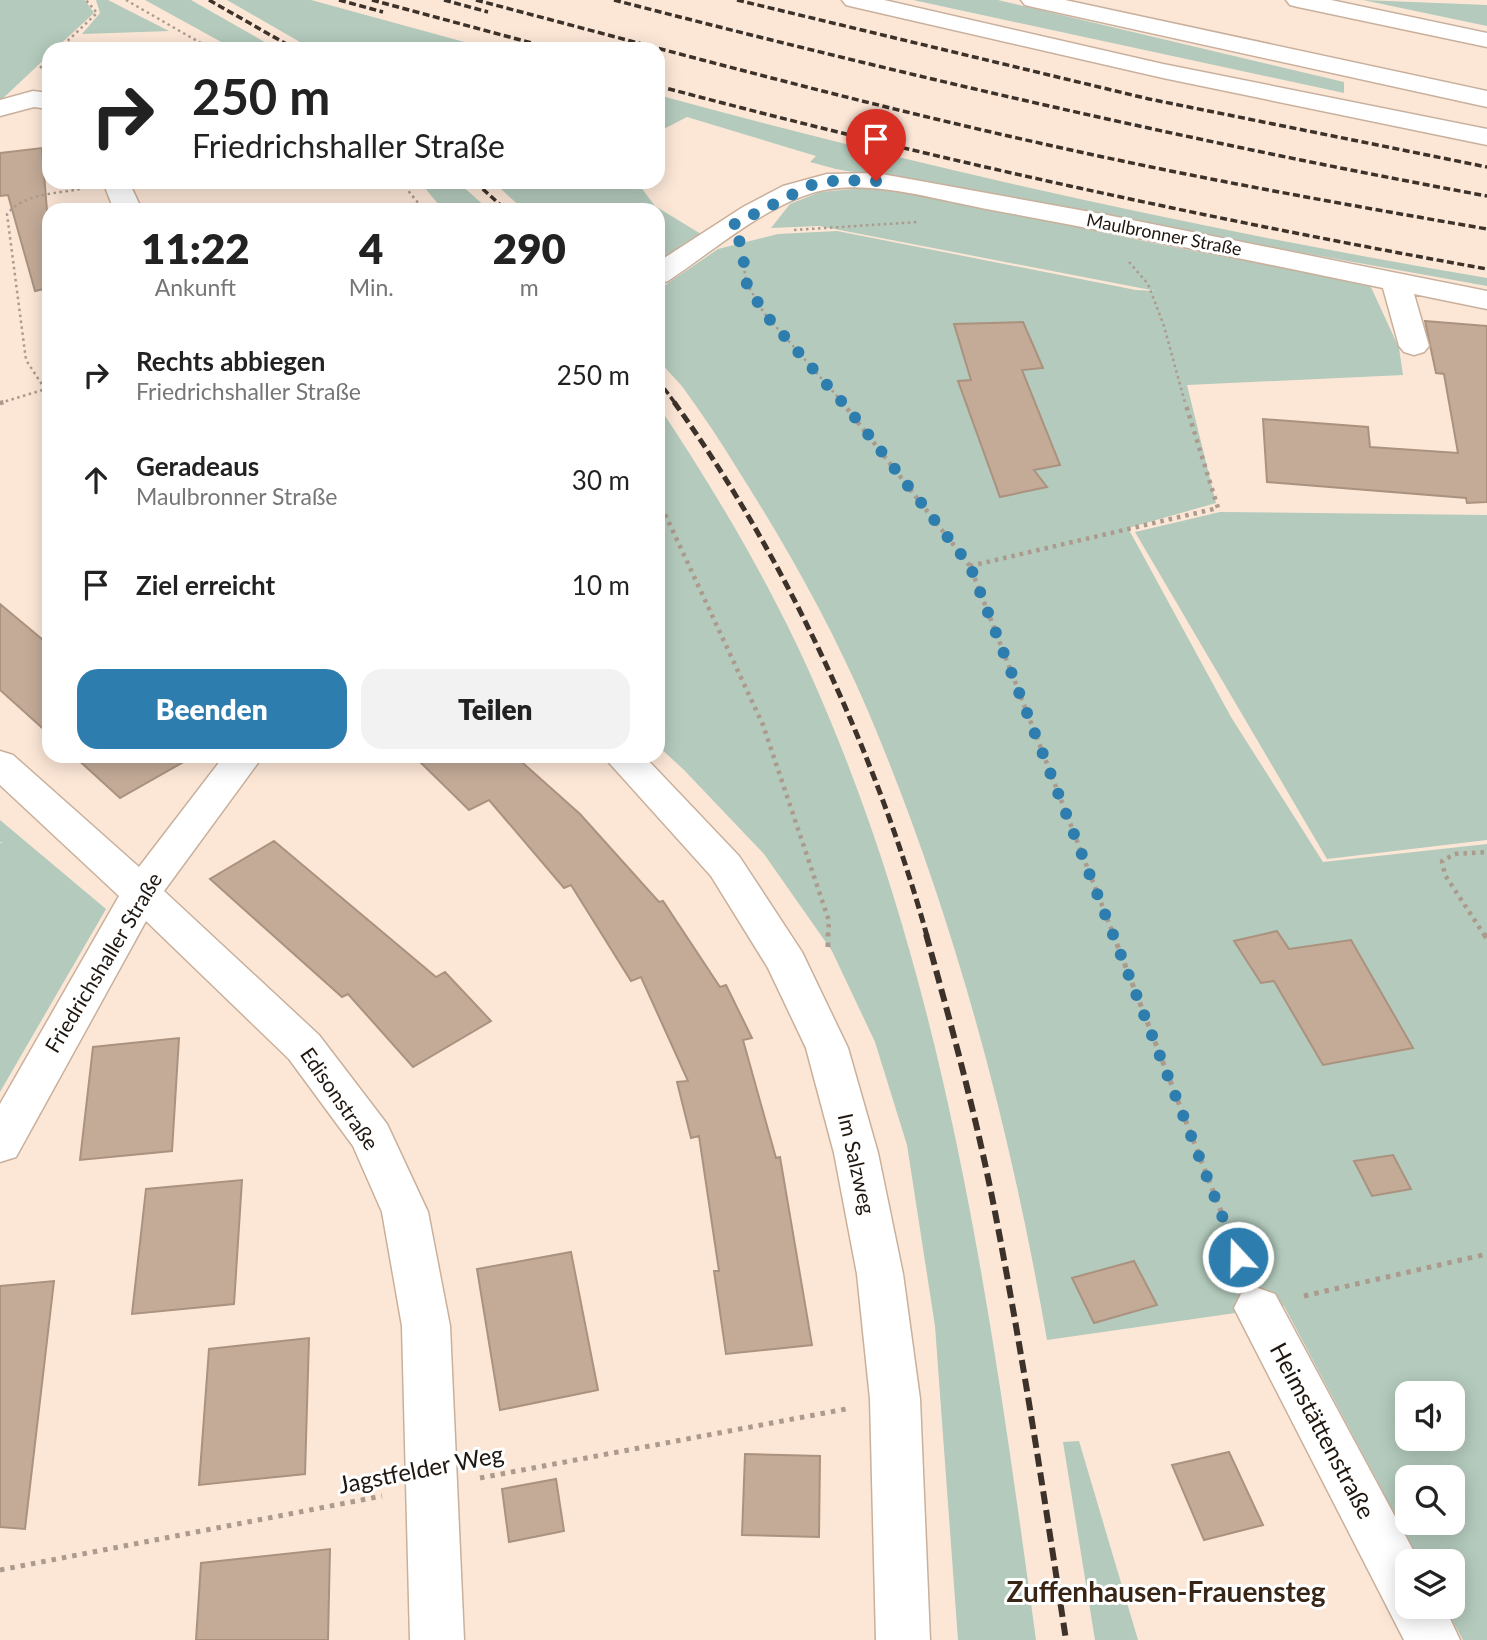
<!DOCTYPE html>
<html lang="de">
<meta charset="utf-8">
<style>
:root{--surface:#fff;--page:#f2f2f2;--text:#222;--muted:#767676;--accent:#2d7dae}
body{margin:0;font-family:Lato,sans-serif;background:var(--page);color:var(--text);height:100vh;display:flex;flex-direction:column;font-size:26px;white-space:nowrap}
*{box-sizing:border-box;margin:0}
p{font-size:23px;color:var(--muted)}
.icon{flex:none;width:38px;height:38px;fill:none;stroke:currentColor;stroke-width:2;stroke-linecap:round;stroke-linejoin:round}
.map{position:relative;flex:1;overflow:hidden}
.side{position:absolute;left:42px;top:203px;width:623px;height:560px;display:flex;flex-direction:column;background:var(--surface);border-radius:21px;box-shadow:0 4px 18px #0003}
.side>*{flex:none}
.top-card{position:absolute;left:42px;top:42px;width:623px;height:147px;border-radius:21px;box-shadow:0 4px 18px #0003;background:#fff;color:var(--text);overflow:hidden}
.buttons{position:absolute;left:1395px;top:1381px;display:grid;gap:14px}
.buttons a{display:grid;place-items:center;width:70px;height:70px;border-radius:14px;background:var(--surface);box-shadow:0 4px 18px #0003;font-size:35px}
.pin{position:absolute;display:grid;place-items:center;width:60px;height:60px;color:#fff;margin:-72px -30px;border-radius:50% 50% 50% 0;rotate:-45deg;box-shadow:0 0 7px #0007}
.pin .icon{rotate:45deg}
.me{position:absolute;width:77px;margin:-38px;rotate:339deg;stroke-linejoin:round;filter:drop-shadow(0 0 5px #0008)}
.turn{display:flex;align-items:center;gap:24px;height:147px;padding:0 35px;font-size:32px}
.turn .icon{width:91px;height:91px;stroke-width:2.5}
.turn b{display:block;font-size:49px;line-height:60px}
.eta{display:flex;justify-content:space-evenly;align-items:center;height:119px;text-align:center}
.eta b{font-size:42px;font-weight:800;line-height:49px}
.action{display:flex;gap:14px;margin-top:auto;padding:14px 35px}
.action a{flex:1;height:80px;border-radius:21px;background:var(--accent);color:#fff;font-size:28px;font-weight:800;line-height:80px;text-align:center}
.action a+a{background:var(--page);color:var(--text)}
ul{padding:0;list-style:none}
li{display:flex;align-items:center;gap:21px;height:105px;padding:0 35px}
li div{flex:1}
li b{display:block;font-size:26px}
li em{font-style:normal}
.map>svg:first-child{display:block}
</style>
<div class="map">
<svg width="1487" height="1640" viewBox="0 0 1487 1640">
<rect width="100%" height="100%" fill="#fce7d7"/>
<path fill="#b3cabc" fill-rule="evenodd" d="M0 0H85L94 13 55 49H49V55L0 101Z
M96 0H108L169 31 82 34 100 13Z
M145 0H191L277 49H234Z
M227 0H311L490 49H312Z
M913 0H998L1344 82V93Z
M1363 0 1487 5V26Z
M658 95C931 170 1208 231 1487 278V286L836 169 810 162 816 156 687 117 658 132Z
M420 182H458L489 210H443Z
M493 182H637L655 206 701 234 658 261V210H524Z
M875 187 906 191 1143 241 1370 285 1399 348 1403 375 1187 385 1216 503 1128 528 1231 717 1323 862 1487 844V1640H1463L1445 1607 1452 1606V1561H1420L1284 1306 1047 1340C1010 1125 953 912 868 711 832 627 787 547 738 470 721 442 703 415 684 389 677 379 664 369 659 358 655 349 658 303 658 290L718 249 778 234 837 231 1136 290 1156 291 819 226 771 228 790 204 820 192ZM1407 1393H1452V1438H1407ZM1407 1477H1452V1522H1407Z
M658 405C723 503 783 605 828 715 951 1008 993 1327 1036 1640H958L935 1326 907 1145 875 1042 832 951 764 854 684 770 658 746Z
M1220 512 1487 515V840L1327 859 1135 532Z
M0 820 106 909 0 1092V843L3 842H0Z
M1079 1441 1138 1640H1095L1063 1442Z"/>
<path fill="#c4ab98" stroke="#aa927f" stroke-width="2" d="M42 148 49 236V288L35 291 8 195 0 196V153Z
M1425 321 1487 326V502L1467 503 1466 498 1267 482 1263 419 1368 427 1370 447 1458 453 1444 374 1436 373Z
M1023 322 1043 368 1022 370 1060 465 1034 470 1047 487 1000 497 958 381 971 380 954 324Z
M0 604 49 645V734L0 690Z
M74 756H194L120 798Z
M414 756H515L580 814 659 902 663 901 720 987 726 985 752 1038 743 1040 776 1158 780 1157 812 1345 726 1354 714 1271H719L699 1136 691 1138 677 1082 688 1081 641 977 631 981 571 885 564 888 489 800 469 810Z
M274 841 436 977 445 972 491 1021 413 1067 348 994 342 997 210 879Z
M1277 931 1289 949 1351 940 1413 1048 1323 1065 1274 981 1261 983 1234 941Z
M179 1038 172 1151 80 1160 93 1047Z
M1393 1155 1411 1189 1372 1196 1354 1161Z
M242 1180 234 1304 132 1314 146 1189Z
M571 1252 598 1390 500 1410 477 1269Z
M1134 1261 1157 1305 1094 1323 1072 1278Z
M54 1281 25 1529 0 1527V1286Z
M309 1338 305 1474 199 1485 209 1349Z
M1229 1452 1263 1525 1204 1540 1172 1465Z
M745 1454 820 1456 819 1537 742 1535Z
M556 1479 564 1531 509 1542 502 1489Z
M330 1549 328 1640H196L201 1563Z"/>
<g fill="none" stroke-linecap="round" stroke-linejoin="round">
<defs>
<path id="minor" d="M33 91 49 93V109L34 107 0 116V100Z
M876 173 1107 215 1487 291V309L1414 294 1429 346 1424 352 1414 355 1404 352 1399 346 1383 288C1253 261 1123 234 992 210 941 201 875 180 824 190 770 201 713 251 668 281L658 284V262L743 207 783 186 827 174Z
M103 182H129L142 210H114Z
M0 751 13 755 139 867 224 756H263L164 891 319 1035 387 1124 428 1212 450 1326 464 1640H410L402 1326 382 1212 353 1146 289 1059 146 921 16 1157 0 1162V1104L119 896 0 785Z
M603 756H644L739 856 802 952 848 1048 878 1153 903 1274 920 1399 930 1640H876L870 1399 857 1274 834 1153 806 1048 768 968 711 876Z
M1258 1288 1275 1294 1419 1561H1407V1606H1444L1460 1640H1404L1234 1308 1241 1294Z"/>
<path id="highway" d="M842 0H884L1163 64 1487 129V145L1163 78 854 7 846 5Z
M1021 0H1065L1487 91V107L1033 7 1025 5Z
M1286 0H1331L1487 33V47L1298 7 1290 5Z"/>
</defs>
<use href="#minor" stroke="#c9b09c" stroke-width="3"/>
<use href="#highway" stroke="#c9b09c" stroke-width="3"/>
<path stroke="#ab9a8d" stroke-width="2.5" stroke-dasharray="2.5 3.5" stroke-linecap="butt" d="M126 0 211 49
M59 49 97 13 86 0
M40 68 49 59
M401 182 424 210
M794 230 918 222
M743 259 746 282 764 313 843 403
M1129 262 1148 284 1164 326 1185 403
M45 389 26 360 7 214C25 193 55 194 80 189
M0 403 49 388"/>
<path stroke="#ab9a8d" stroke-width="4.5" stroke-dasharray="3.5 5" stroke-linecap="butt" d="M842 402 970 566 1114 936
M0 403 5 402
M658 499 763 725 829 921 828 936
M970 566 1218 508 1185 402
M1485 936 1445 875 1442 861 1455 854 1487 852"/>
<path stroke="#ab9a8d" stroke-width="5" stroke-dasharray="4.5 6" stroke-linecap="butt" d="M1113 934 1243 1268
M1484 934 1487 939
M828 947V934
M1304 1296 1487 1254
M480 1478 846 1409
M0 1570 382 1496"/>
<use href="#minor" fill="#fff" fill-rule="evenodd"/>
<use href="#highway" fill="#fff" fill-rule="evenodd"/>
<path stroke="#3d322a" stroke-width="3.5" stroke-dasharray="7 3.5" stroke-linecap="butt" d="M209 0 295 49
M339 0 383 12
M372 0 554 49
M444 0 488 12
M476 0C662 49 847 100 1035 142 1185 176 1336 203 1487 229
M614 0C903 75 1193 142 1487 196
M737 0 1149 99 1487 167
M658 86C932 159 1208 219 1487 269
M475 182 506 210
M658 380 675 403"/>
<path stroke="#3d322a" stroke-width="5" stroke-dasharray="10 5" stroke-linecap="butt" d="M674 402C785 556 876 753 927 936"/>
<path stroke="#3d322a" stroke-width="6" stroke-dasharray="13 6" stroke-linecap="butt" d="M926 934C951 1024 976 1115 994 1207 1022 1350 1044 1495 1066 1640"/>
</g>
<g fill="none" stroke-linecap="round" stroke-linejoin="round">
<path stroke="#2d7dae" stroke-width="12" stroke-dasharray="0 21.6" d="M876 181 839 180 811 185 731 226 742 246 746 282 764 313 850 411 970 566 1238 1257"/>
</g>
<g text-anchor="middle" stroke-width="6" stroke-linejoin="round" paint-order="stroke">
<g font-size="18" fill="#1f160f" stroke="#fff">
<text transform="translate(1164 235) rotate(11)" y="6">Maulbronner Straße</text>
</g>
<g font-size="21" fill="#1f160f" stroke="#fff">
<text transform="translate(104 963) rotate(-59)" y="7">Friedrichshaller Straße</text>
<text transform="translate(339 1099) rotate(55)" y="7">Edisonstraße</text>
<text transform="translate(856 1164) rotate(77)" y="7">Im Salzweg</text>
</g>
<g font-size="24" fill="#1f160f" stroke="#fff">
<text transform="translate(1322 1431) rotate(62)" y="8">Heimstättenstraße</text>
<text transform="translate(421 1470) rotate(-11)" y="8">Jagstfelder Weg</text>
</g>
<g font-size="28" font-weight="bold" fill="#392516" stroke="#fff">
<text x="1166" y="1602">Zuffenhausen-Frauensteg</text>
</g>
</g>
</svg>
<div class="buttons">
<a><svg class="icon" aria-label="sound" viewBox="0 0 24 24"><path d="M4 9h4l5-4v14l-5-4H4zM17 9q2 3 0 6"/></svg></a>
<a><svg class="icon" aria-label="search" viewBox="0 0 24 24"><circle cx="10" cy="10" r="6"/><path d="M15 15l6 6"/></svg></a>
<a><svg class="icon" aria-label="layers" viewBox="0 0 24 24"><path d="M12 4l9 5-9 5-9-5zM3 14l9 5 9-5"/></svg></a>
</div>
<div class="pin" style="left:876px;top:181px;background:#d93025"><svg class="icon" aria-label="arrive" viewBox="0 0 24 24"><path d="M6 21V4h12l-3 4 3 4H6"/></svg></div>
<svg class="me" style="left:1238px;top:1257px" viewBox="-20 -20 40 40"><circle r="17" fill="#2d7dae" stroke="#fff" stroke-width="3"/><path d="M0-11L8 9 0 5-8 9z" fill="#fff"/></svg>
<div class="top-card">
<div class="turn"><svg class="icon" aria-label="right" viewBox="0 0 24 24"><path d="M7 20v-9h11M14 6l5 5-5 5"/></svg><div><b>250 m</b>Friedrichshaller Straße</div></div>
</div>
<section class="side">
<div class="eta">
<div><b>11:22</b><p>Ankunft</p></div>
<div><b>4</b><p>Min.</p></div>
<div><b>290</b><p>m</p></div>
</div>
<ul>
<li><svg class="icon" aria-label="right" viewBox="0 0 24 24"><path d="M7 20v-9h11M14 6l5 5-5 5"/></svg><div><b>Rechts abbiegen</b><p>Friedrichshaller Straße</p></div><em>250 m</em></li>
<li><svg class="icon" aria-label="ahead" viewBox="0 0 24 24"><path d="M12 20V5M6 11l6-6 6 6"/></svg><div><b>Geradeaus</b><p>Maulbronner Straße</p></div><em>30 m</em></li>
<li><svg class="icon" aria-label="arrive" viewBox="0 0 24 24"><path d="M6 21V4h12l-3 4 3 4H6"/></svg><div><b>Ziel erreicht</b></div><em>10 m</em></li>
</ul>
<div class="action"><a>Beenden</a><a>Teilen</a></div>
</section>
</div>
